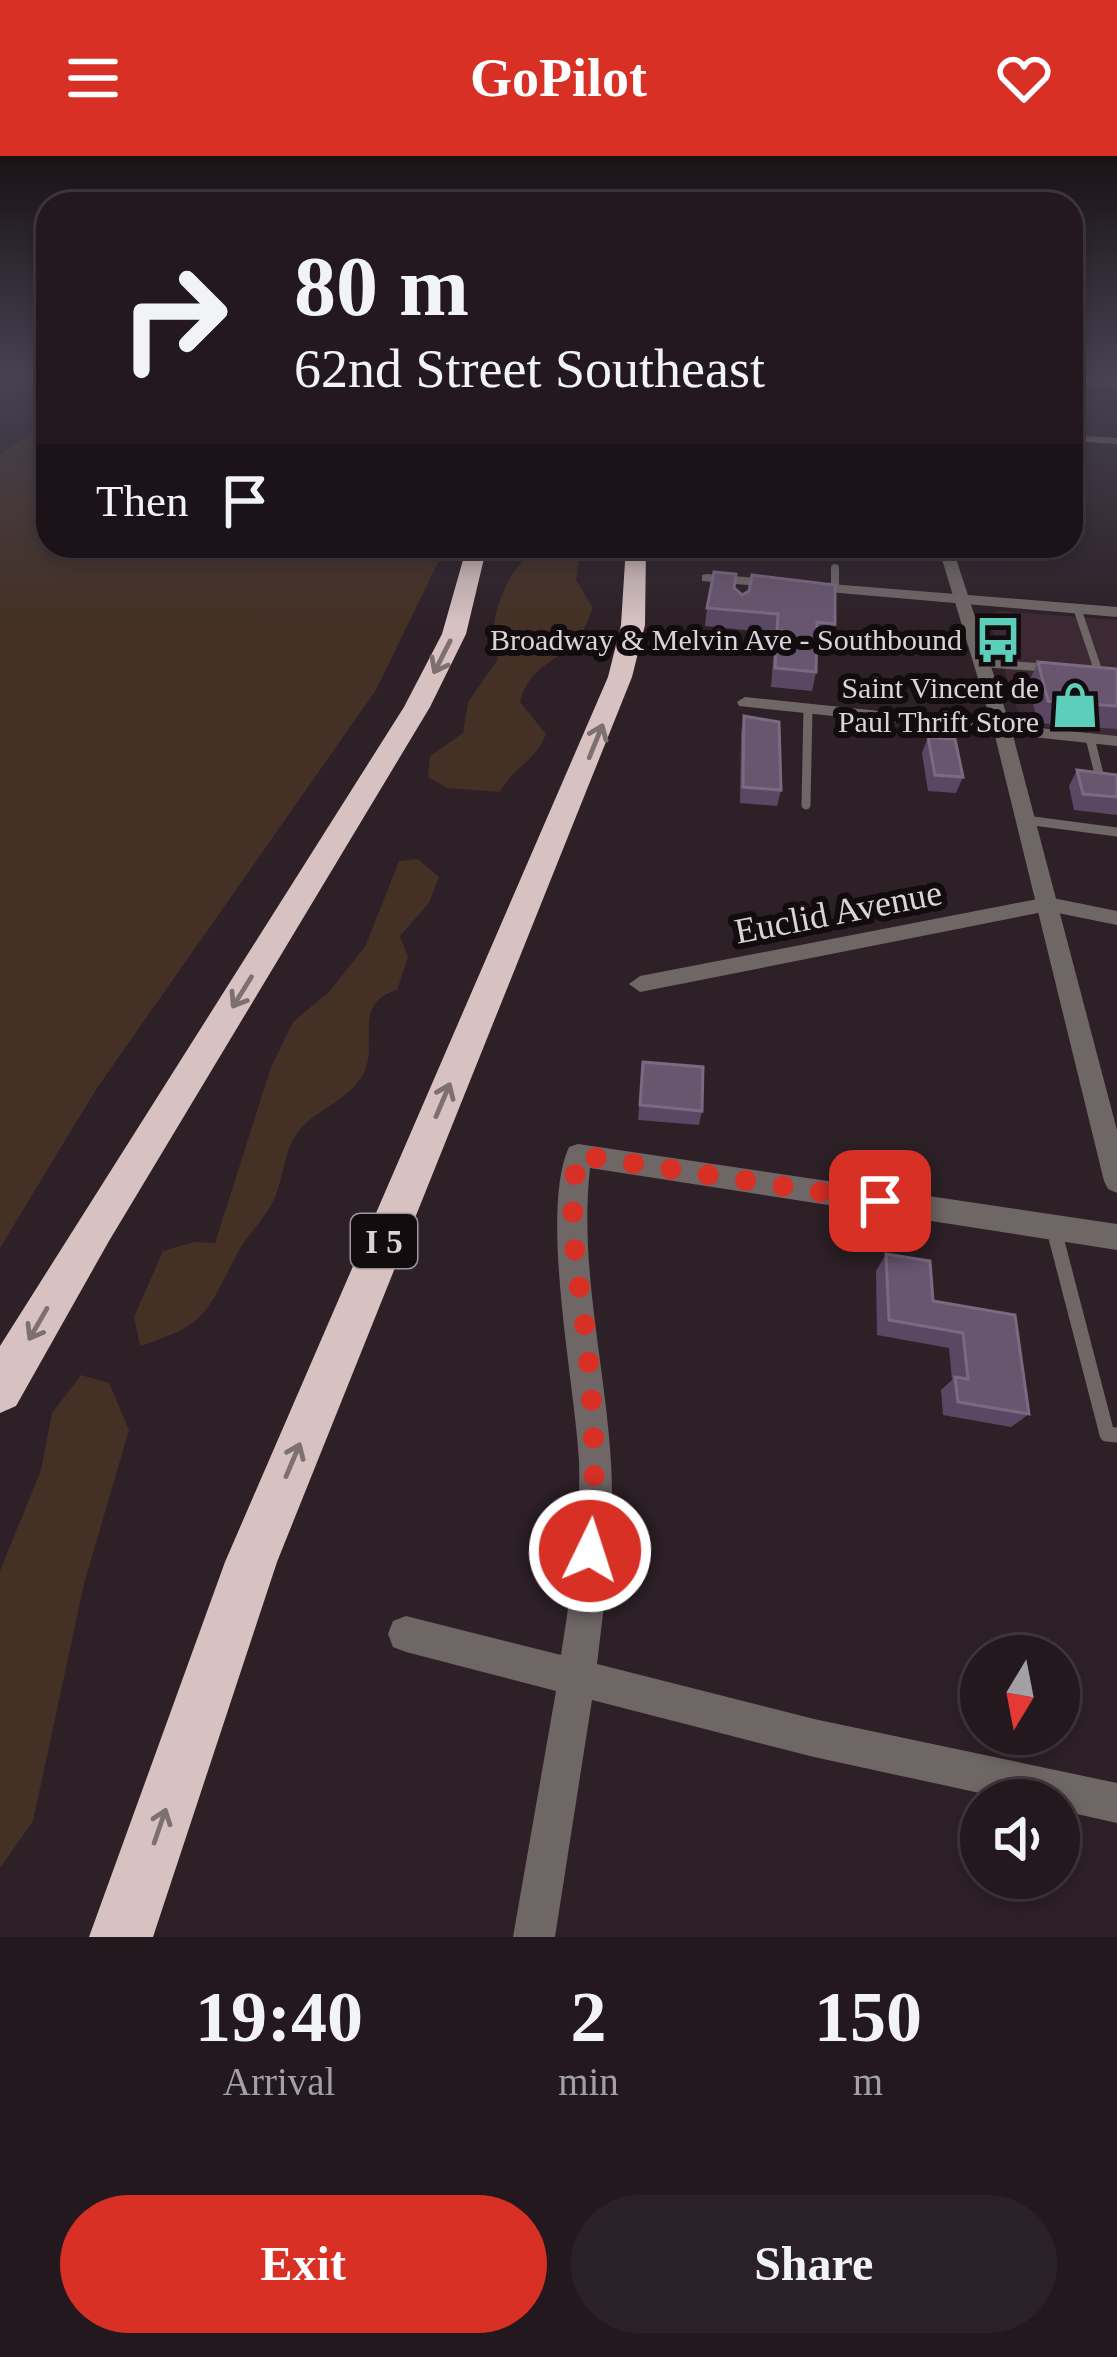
<!DOCTYPE html>
<style>
:root{--surface:#22181d;--page:#2a2126;--text:#f1f3f6;--muted:#a2a0a4;--line:#3f373b;--accent:#d93025}
body{margin:0;font-family:Georgia,serif;background:var(--page);color:var(--text);height:100vh;display:flex;flex-direction:column;font-size:45px;white-space:nowrap}
*{box-sizing:border-box;margin:0}
p{font-size:39px;color:var(--muted)}
.icon{flex:none;width:66px;height:66px;fill:none;stroke:currentColor;stroke-width:2;stroke-linecap:round;stroke-linejoin:round}
.map{position:relative;height:1781px;overflow:hidden}
.details{display:flex;flex-direction:column;background:var(--surface);flex:1}
.details>*{flex:none}
.hud{position:absolute;left:36px;top:36px;width:1047px;height:366px;border-radius:36px;box-shadow:0 6px 18px #0003,0 0 0 3px var(--line);background:#22181d;color:var(--text);overflow:hidden}
.needle{width:78px;rotate:190deg}
.tools{position:absolute;left:960px;top:1479px;display:grid;gap:24px}
.tools a{display:grid;place-items:center;width:120px;height:120px;border-radius:50%;background:var(--surface);box-shadow:0 6px 18px #0003,0 0 0 3px var(--line);font-size:60px}
.pin{position:absolute;display:grid;place-items:center;width:102px;height:102px;color:#fff;margin:-51px;border-radius:24px;box-shadow:0 6px 18px #0006}
.me{position:absolute;width:132px;margin:-66px;rotate:4deg;stroke-linejoin:round;filter:drop-shadow(0 0 9px #0008)}
.turn{display:flex;align-items:center;gap:42px;height:252px;padding:0 60px;font-size:54px}
.turn .icon{width:156px;height:156px;stroke-width:2.5}
.turn b{display:block;font-size:84px;line-height:102px}
.then{display:flex;align-items:center;height:114px;padding:0 60px;background:#0003;gap:24px;font-size:45px}
.eta{display:flex;justify-content:space-evenly;align-items:center;height:204px;text-align:center}
.eta b{font-size:72px;font-weight:600;line-height:84px}
.cta{display:flex;gap:24px;margin-top:auto;padding:24px 60px}
.cta a{flex:1;height:138px;border-radius:72px;background:var(--accent);color:#fff;font-size:48px;font-weight:600;line-height:138px;text-align:center}
.cta a+a{background:var(--page);color:var(--text)}
header{display:flex;justify-content:space-between;align-items:center;height:156px;padding:0 60px;background:var(--accent);color:#fff;font-size:54px;font-weight:600}
.map>svg:first-child{display:block}
</style>
<header><svg class="icon" aria-label="menu" viewBox="0 0 24 24"><path d="M4 6h16M4 12h16M4 18h16"/></svg>GoPilot<svg class="icon" aria-label="heart" viewBox="0 0 24 24"><path d="M12 20l-8-8c-3-5 5-10 8-4 3-6 11-1 8 4z"/></svg></header>
<div class="map">
<svg width="1117" height="1781" viewBox="0 0 1117 1781">
<rect width="100%" height="100%" fill="#2d2027"/>
<path fill="#3c2933" d="M998 455 1117 464V580L1021 568 989 462Z"/>
<path fill="#443024" d="M48 264V390H446L376 534 97 932 0 1092V299Z
M540 390H581L576 424 593 452C589 461 585 472 580 480 563 505 530 506 520 546L546 578C536 605 512 612 500 636L447 632 428 621 430 600 463 577 468 546 498 503C483 467 508 409 540 390Z
M418 703 439 721 429 747 400 780 408 801 397 834C354 847 376 881 366 912 355 943 316 952 298 976 284 994 283 1025 273 1046 263 1065 246 1080 236 1100 206 1157 207 1169 140 1190L134 1161 163 1095 194 1086 215 1087 271 911 293 866 329 836 366 789 399 705Z
M81 1219 109 1227 129 1274 84 1428 33 1665 0 1712V1415L41 1314 52 1257Z"/>
<g fill="none" stroke-linecap="round" stroke-linejoin="round">
<path stroke="#6f6666" stroke-width="8" d="M835 412V432
M1077 452 1099 517 1089 516
M981 507 1051 512"/>
<path stroke="#6f6666" stroke-width="9" d="M1090 582 1100 622
M806 649 808 553
M1026 664 1117 676"/>
<path stroke="#6f6666" stroke-width="15" d="M1054 1074 1107 1278 1117 1279"/>
<path fill="#6f6666" fill-rule="evenodd" d="M1071 279 1117 282V288L1071 285Z
M707 418 1117 451V461L702 425V419Z
M745 541 1117 580V590L739 550 737 546Z
M1048 741 1117 755V769L1048 755 640 836 629 828 640 820Z
M578 988 1117 1068V1094L590 1012C579 1111 605 1207 611 1306 615 1373 605 1441 597 1508L814 1563 1117 1627V1667L1059 1654V1644H1012L814 1601 592 1544 555 1781H513L556 1535 406 1496 393 1491 388 1478 393 1465 406 1460 561 1499C571 1435 581 1370 579 1305 575 1228 539 1056 569 991Z"/>
<path fill="#6f6666" fill-rule="evenodd" d="M1071 223 1117 226V232L1071 229Z
M938 390H952L1011 572 1117 974V1037L1108 1033 1104 1025 993 572Z"/>
<path fill="#998b8b" fill-rule="evenodd" d="M0 219H5V220L0 223Z"/>
<path fill="#d7c2c1" fill-rule="evenodd" d="M467 390H487L466 478 430 551 109 1085 16 1250 0 1257V1190L404 551 442 478Z
M626 390H646L645 469 632 521 277 1406 153 1781H89L225 1406 608 521 621 469Z"/>
</g>
<path fill="#5a4763" d="M870 390H897L894 399 871 397Z
M734 432 742 439 835 468 831 487 817 485 816 516 812 535 771 531 775 477 705 470 707 452Z
M1038 506 1117 513V573L1038 567 1028 528Z
M744 560 781 634 777 650 740 647 741 576Z
M928 581 963 621 956 637 928 635 922 597Z
M1077 614 1117 619V659L1074 654 1069 630Z
M643 906 702 955 699 969 638 964Z
M886 1098 933 1145 1015 1159 1029 1258 1011 1271 943 1259 941 1234 952 1224 949 1192 877 1179 876 1115Z"/>
<path fill="#68566f" stroke="#7a6980" stroke-width="3" d="M714 416 736 418 734 432 742 439 749 435 752 419 835 429V468L817 466 816 516 775 512 778 458 707 452Z
M1038 506 1117 513V550L1048 545Z
M744 560 779 566 781 634 743 631Z
M928 581 955 583 963 621 935 619Z
M1077 614 1117 619V641L1083 638Z
M643 906 703 911 702 955 640 949Z
M886 1098 930 1105 933 1145 1015 1159 1029 1258 958 1246 955 1221 968 1223 963 1177 889 1164Z"/>
<defs><path id="oneway-shaft" d="M-6 0H5M1.5-3L5.5 0L1.5 3" fill="none" stroke-width="1.6" stroke-linecap="round" stroke-linejoin="round" transform="scale(3)"/></defs>
<g stroke="#7e7071">
<use href="#oneway-shaft" transform="translate(442 501) rotate(117)"/>
<use href="#oneway-shaft" transform="translate(596 585) rotate(-68)"/>
<use href="#oneway-shaft" transform="translate(242 836) rotate(122)"/>
<use href="#oneway-shaft" transform="translate(443 944) rotate(-67)"/>
<use href="#oneway-shaft" transform="translate(38 1168) rotate(120)"/>
<use href="#oneway-shaft" transform="translate(293 1304) rotate(-67)"/>
<use href="#oneway-shaft" transform="translate(160 1670) rotate(-71)"/>
</g>
<linearGradient id="sky" x2="0" y2="1"><stop stop-color="#191215"/><stop offset="0.47" stop-color="#464252"/><stop offset="1" stop-color="#464252" stop-opacity="0"/></linearGradient>
<rect width="1117" height="468" fill="url(#sky)"/>
<g fill="none" stroke-linecap="round" stroke-linejoin="round">
<path stroke="#d93025" stroke-width="21" stroke-dasharray="0 37.8" d="M590 1395C597 1334 594 1271 589 1210 583 1133 564 1077 578 999L880 1045"/>
</g>
<defs>
<symbol id="bus-bare" viewBox="-9 -9 18 18"><path d="M-5-6H5V4H4V6H2V4H-2V6H-4V4H-5ZM-3.5-4V0h7V-4ZM-3.5 1.2v1.5H-2V1.2ZM2 1.2v1.5H3.5V1.2Z" fill="#5dceb9" stroke="#120c0f" stroke-width="2.5" paint-order="stroke"/></symbol>
<symbol id="shop-bare" viewBox="-9 -9 18 18"><path d="M-5-2.5h2.3a2.7 3.5 0 0 1 5.4 0H5L5.5 6h-11ZM-1.5-2.5h3a1.5 2.3 0 0 0-3 0Z" fill="#5dceb9" stroke="#120c0f" stroke-width="2.5" paint-order="stroke"/></symbol>
</defs>
<g fill-rule="evenodd">
<use href="#bus-bare" x="965" y="451" width="66" height="66"/>
<use href="#shop-bare" x="1042" y="516" width="66" height="66"/>
</g>
<g text-anchor="middle" stroke-width="12" stroke-linejoin="round" paint-order="stroke">
<g font-size="30" fill="#dcd3d8" stroke="#120c0f" text-anchor="end">
<text x="962" y="494">Broadway &amp; Melvin Ave - Southbound</text>
<text x="1039" y="542">Saint Vincent de<tspan x="1039" dy="34">Paul Thrift Store</tspan></text>
</g>
<rect fill="#120c0f" stroke="#9f979c" stroke-width="3" x="351" y="1058" width="66" height="54" rx="9"/>
<g font-size="33" font-weight="bold" fill="#dcd3d8">
<text x="384" y="1097">I 5</text>
</g>
<g font-size="36" fill="#dcd3d8" stroke="#120c0f">
<text transform="translate(838 755) rotate(-11)" y="13">Euclid Avenue</text>
</g>
</g>
</svg>
<div class="tools">
<a><svg class="needle" viewBox="-14 -14 28 28"><path d="M0-13l5 13h-10z" fill="#e53935"/><path d="M0 13l5-13h-10z" fill="#a2a0a4"/></svg></a>
<a><svg class="icon" aria-label="sound" viewBox="0 0 24 24"><path d="M4 9h4l5-4v14l-5-4H4zM17 9q2 3 0 6"/></svg></a>
</div>
<div class="pin" style="left:880px;top:1045px;background:#d93025"><svg class="icon" aria-label="arrive" viewBox="0 0 24 24"><path d="M6 21V4h12l-3 4 3 4H6"/></svg></div>
<svg class="me" style="left:590px;top:1395px" viewBox="-20 -20 40 40"><circle r="17" fill="#d93025" stroke="#fff" stroke-width="3"/><path d="M0-11L8 9 0 5-8 9z" fill="#fff"/></svg>
<div class="hud">
<div class="turn"><svg class="icon" aria-label="right" viewBox="0 0 24 24"><path d="M7 20v-9h11M14 6l5 5-5 5"/></svg><div><b>80 m</b>62nd Street Southeast</div></div>
<div class="then">Then<svg class="icon" aria-label="arrive" viewBox="0 0 24 24"><path d="M6 21V4h12l-3 4 3 4H6"/></svg></div>
</div>
</div>
<section class="details">
<div class="eta">
<div><b>19:40</b><p>Arrival</p></div>
<div><b>2</b><p>min</p></div>
<div><b>150</b><p>m</p></div>
</div>
<div class="cta"><a>Exit</a><a>Share</a></div>
</section>
